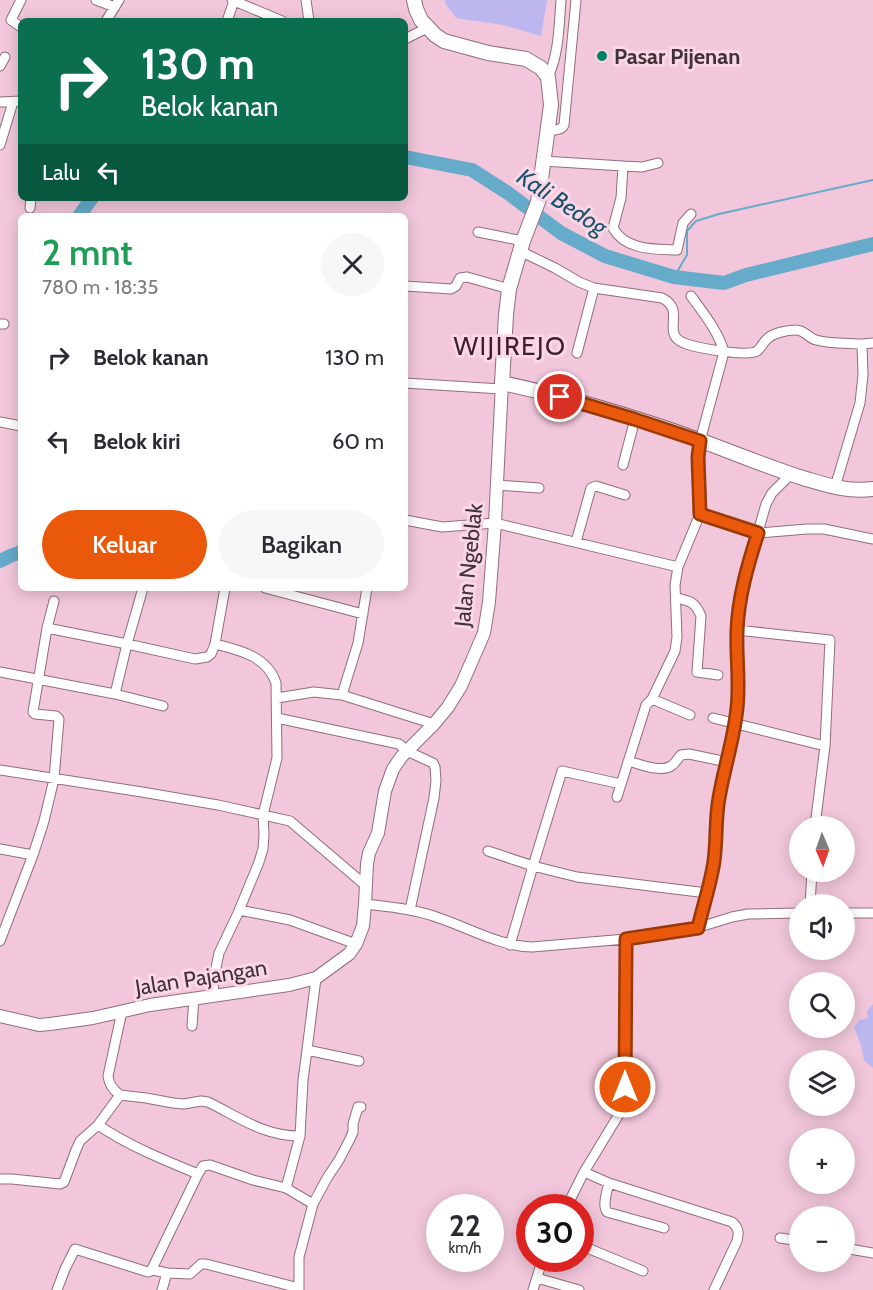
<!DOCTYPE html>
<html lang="id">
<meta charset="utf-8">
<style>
:root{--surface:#fff;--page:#f7f7f7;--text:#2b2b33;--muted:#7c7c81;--accent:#ea580c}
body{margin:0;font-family:Cabin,sans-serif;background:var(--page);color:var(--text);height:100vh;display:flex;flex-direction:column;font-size:22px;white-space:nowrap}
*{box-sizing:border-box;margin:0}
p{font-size:20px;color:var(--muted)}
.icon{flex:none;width:33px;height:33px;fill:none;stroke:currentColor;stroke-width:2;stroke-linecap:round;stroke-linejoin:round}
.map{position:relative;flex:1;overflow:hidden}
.side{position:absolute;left:18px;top:213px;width:390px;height:378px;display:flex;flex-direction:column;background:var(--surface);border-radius:9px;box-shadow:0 3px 15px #0003}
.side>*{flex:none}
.top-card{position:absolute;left:18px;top:18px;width:390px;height:183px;border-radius:9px;box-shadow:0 3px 15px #0003;background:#0b6e4f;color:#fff;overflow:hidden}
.needle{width:39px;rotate:178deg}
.tools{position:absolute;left:789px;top:816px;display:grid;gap:12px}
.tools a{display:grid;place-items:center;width:66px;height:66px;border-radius:50%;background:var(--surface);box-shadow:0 3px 15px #0003;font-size:30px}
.speed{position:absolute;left:426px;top:1194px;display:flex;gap:12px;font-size:30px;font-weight:700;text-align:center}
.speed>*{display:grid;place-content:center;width:78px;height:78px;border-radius:50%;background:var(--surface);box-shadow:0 3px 15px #0003;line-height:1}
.speed small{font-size:15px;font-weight:400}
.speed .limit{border:9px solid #d22;background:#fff;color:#111}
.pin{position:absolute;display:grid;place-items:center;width:51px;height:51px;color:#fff;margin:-26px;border:3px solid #fff;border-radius:50%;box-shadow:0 2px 6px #0007}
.me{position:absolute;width:66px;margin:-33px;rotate:0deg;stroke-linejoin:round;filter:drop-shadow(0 0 4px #0008)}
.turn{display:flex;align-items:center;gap:21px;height:126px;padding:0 24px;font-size:27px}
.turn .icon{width:78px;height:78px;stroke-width:2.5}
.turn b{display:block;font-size:42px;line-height:51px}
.then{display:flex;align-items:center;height:57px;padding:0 24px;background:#0003;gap:12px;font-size:22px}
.round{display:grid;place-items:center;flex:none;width:63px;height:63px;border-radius:32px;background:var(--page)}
.head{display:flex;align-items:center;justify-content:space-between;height:102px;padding:0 24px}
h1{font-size:36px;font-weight:600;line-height:45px;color:#1e9e55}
.action{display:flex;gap:12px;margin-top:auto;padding:12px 24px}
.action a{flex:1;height:69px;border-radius:36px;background:var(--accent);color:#fff;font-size:24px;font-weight:600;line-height:69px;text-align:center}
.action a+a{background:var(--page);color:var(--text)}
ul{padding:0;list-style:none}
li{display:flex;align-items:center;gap:18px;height:84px;padding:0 24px}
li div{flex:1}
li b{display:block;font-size:22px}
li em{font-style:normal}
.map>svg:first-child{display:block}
</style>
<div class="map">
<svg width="873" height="1290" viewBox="0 0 873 1290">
<rect width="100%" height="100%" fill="#f2c7db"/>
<path fill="#bdb7ef" d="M445 0H547L541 36 503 25 456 18 445 3Z
M873 1004V1068L864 1060 861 1045 854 1027 860 1020 868 1018 867 1011Z"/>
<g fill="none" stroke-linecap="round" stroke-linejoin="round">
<path stroke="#66abca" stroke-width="2" d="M674 277 687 255V231L696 221 719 214 873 180"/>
<path stroke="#66abca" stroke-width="14" d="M405 157 472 170 508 193 561 233 605 256 674 277 724 283 746 275 873 244
M79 216 92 198
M0 561 10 556 21 552"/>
<defs>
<path id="minor" d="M96 0 115 7
M232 0 282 21
M306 0 309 21
M106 21 119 0
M227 21 234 1
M21 27 11 20 21 0
M405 39 429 27
M0 66 5 57
M548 77C559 54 559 25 561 0
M0 102 21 101
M547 131C553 130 561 131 564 125L576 0
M0 145 13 102
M543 161 623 166 621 198 613 228C626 251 655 249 677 250L683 223 691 214
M623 166 642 167 658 163
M30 208 31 198
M478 232 523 241
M520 251 555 268 579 282 594 288 662 298C687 310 660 334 684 343 696 348 748 357 757 351 761 348 763 343 766 340 772 333 787 330 796 330 805 330 808 338 816 340 830 344 848 343 862 344
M405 286 451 289 456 286 460 278 467 277 509 289
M691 296C704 314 718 331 724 352L700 441 698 457 700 514
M0 324H4
M577 353 594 288
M405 383 501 389
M0 422 21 426
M623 465 635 419
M497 485 539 488
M835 487 860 403 863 375 862 344 873 343
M405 520 442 527 495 523 678 567
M576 542 591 488 596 486 625 495
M265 588 363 614
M367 588 358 643 342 695 434 724
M676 598C691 601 695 602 701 616L697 672 718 675
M47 628 127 644 195 659 207 657 211 654 215 644C239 650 267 656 276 683L277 758 263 815 264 835 263 849 259 862 238 913 219 953 213 982 214 995
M737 630 740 603 746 574 766 504 772 493 791 474
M215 644 225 588
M0 672 115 694 127 644 143 588
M115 694 163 706
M277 698 314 692 342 695
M652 699 690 715
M277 718 399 744 407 751 433 763 435 767 436 781 434 798 410 910
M713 718 825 746
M628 761C640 764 660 773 671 766 676 763 677 759 681 755L689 754 727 762
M0 770 142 792 218 805 290 821 365 885
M621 784 562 771 533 866 577 877 707 893
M617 797 646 705 652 699 675 651 677 637 675 585 678 567 700 514 758 533 807 529H824L873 539
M0 849 33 855
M488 851 533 866 510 945
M365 904C390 907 415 909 439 918 469 928 499 946 532 947L626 939 690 930 732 917 748 914 800 913
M810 904 812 872
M239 910 290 920 356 944
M844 913H873
M698 928 714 863 717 810 731 743 737 707V630L830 640 825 746 815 826
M0 941 33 855 44 821 54 779 59 719 56 716 35 714 33 712 47 628 54 601
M316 978 307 1050 359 1061
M192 1026 194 998
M120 1095 146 1098 173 1103 184 1104 201 1101 208 1102C239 1117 263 1136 300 1136
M584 1172 609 1183C607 1192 602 1205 607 1212L664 1228
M198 1174 203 1166 210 1165 253 1180 286 1188 300 1136 303 1080 307 1050
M0 1179H12L60 1184 64 1182 76 1150 80 1141 98 1125 120 1095C113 1090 109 1085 108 1076L122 1011
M609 1183 732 1222C739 1228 739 1233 737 1241L714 1290
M286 1188 313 1204
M566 1208 584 1172 621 1111 624 1101 626 939
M780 1238 800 1241
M580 1245 643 1271
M844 1248 873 1253
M153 1270 167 1273 162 1290
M167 1273 190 1274 201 1264H206L299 1288
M537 1278 579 1290
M57 1290 65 1269 75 1249 148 1272 151 1271 198 1174C164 1160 129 1146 98 1125
M299 1290V1257L313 1204 327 1178 339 1160 350 1139 353 1132V1124L358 1107H361
M533 1290 543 1258"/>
<path id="secondary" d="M0 1016 39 1025 50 1024 93 1018 150 1005 289 985 316 978 349 954 356 944 363 926 365 904 367 864 369 853 378 833 385 791 393 769 402 756 434 724 448 707 461 686 484 633 489 602 495 523 502 383"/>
<path id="primary" d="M414 0 416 9 421 20 435 35 444 41 488 53 526 59 541 68 548 77 551 105 539 194 538 202 523 241 509 289 506 315 502 383C568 397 635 417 699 440 735 453 770 468 806 479 830 486 848 492 873 489"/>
</defs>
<use href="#minor" stroke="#936c7e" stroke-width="11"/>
<use href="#secondary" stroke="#936c7e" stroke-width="14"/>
<use href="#primary" stroke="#936c7e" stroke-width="16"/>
<use href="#minor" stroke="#fff" stroke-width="9"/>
<use href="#secondary" stroke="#fff" stroke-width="12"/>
<use href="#primary" stroke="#fff" stroke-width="14"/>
</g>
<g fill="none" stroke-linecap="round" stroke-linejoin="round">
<defs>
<path id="route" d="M560 397 634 419 700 441 698 457 700 514 758 533C748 564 738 598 737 631 736 657 740 683 737 708 734 739 724 768 719 798 715 819 717 840 714 861 711 883 703 906 698 928L626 939 625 1087"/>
</defs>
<use href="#route" stroke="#983908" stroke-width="15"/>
<use href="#route" stroke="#ea580c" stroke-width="10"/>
</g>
<circle fill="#008163" stroke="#fad7e7" stroke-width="2" cx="602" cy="56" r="6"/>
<g text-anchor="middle" stroke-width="6" stroke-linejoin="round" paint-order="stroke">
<g font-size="22" font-weight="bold" fill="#423139" stroke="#fad7e7" text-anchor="start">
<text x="614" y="64">Pasar Pijenan</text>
</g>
<g font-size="22" fill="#423139" stroke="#fad7e7">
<text transform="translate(468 565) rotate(-84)" y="8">Jalan Ngeblak</text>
<text transform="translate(201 977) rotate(-9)" y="8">Jalan Pajangan</text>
</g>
<g font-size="24" font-style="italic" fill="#1b536a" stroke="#fad7e7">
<text transform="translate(562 202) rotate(33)" y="8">Kali Bedog</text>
</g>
<g font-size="26" letter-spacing="1.5" fill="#3e1e2f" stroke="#fad7e7">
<text x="510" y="355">WIJIREJO</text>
</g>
</g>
</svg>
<div class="tools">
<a><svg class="needle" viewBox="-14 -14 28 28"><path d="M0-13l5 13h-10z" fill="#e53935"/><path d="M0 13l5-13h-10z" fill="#7c7c81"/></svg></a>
<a><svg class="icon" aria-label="sound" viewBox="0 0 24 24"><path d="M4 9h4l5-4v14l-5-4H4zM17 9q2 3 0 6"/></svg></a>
<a><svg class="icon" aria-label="search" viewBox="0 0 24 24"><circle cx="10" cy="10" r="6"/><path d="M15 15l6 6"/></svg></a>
<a><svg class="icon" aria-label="layers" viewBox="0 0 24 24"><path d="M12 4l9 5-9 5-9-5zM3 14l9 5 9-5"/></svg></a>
<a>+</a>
<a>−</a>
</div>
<div class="speed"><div>22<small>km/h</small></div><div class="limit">30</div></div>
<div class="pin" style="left:560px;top:397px;background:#d93025"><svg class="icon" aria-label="arrive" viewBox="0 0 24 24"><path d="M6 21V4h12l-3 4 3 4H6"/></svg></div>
<svg class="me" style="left:625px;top:1087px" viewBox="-20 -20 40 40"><circle r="17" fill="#ea580c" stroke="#fff" stroke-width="3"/><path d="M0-11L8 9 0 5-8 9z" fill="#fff"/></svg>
<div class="top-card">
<div class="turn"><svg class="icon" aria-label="right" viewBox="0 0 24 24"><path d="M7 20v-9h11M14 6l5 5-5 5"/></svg><div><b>130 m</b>Belok kanan</div></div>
<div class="then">Lalu<svg class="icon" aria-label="left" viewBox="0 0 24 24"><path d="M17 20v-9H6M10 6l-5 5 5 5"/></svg></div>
</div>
<section class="side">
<div class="head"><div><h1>2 mnt</h1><p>780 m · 18:35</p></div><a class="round"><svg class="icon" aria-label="close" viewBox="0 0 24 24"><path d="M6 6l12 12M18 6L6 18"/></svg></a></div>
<ul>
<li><svg class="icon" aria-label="right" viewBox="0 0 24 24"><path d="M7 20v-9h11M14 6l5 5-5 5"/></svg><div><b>Belok kanan</b></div><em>130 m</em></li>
<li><svg class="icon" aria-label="left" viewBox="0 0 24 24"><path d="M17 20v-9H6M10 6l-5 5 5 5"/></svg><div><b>Belok kiri</b></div><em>60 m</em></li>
</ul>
<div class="action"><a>Keluar</a><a>Bagikan</a></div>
</section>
</div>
